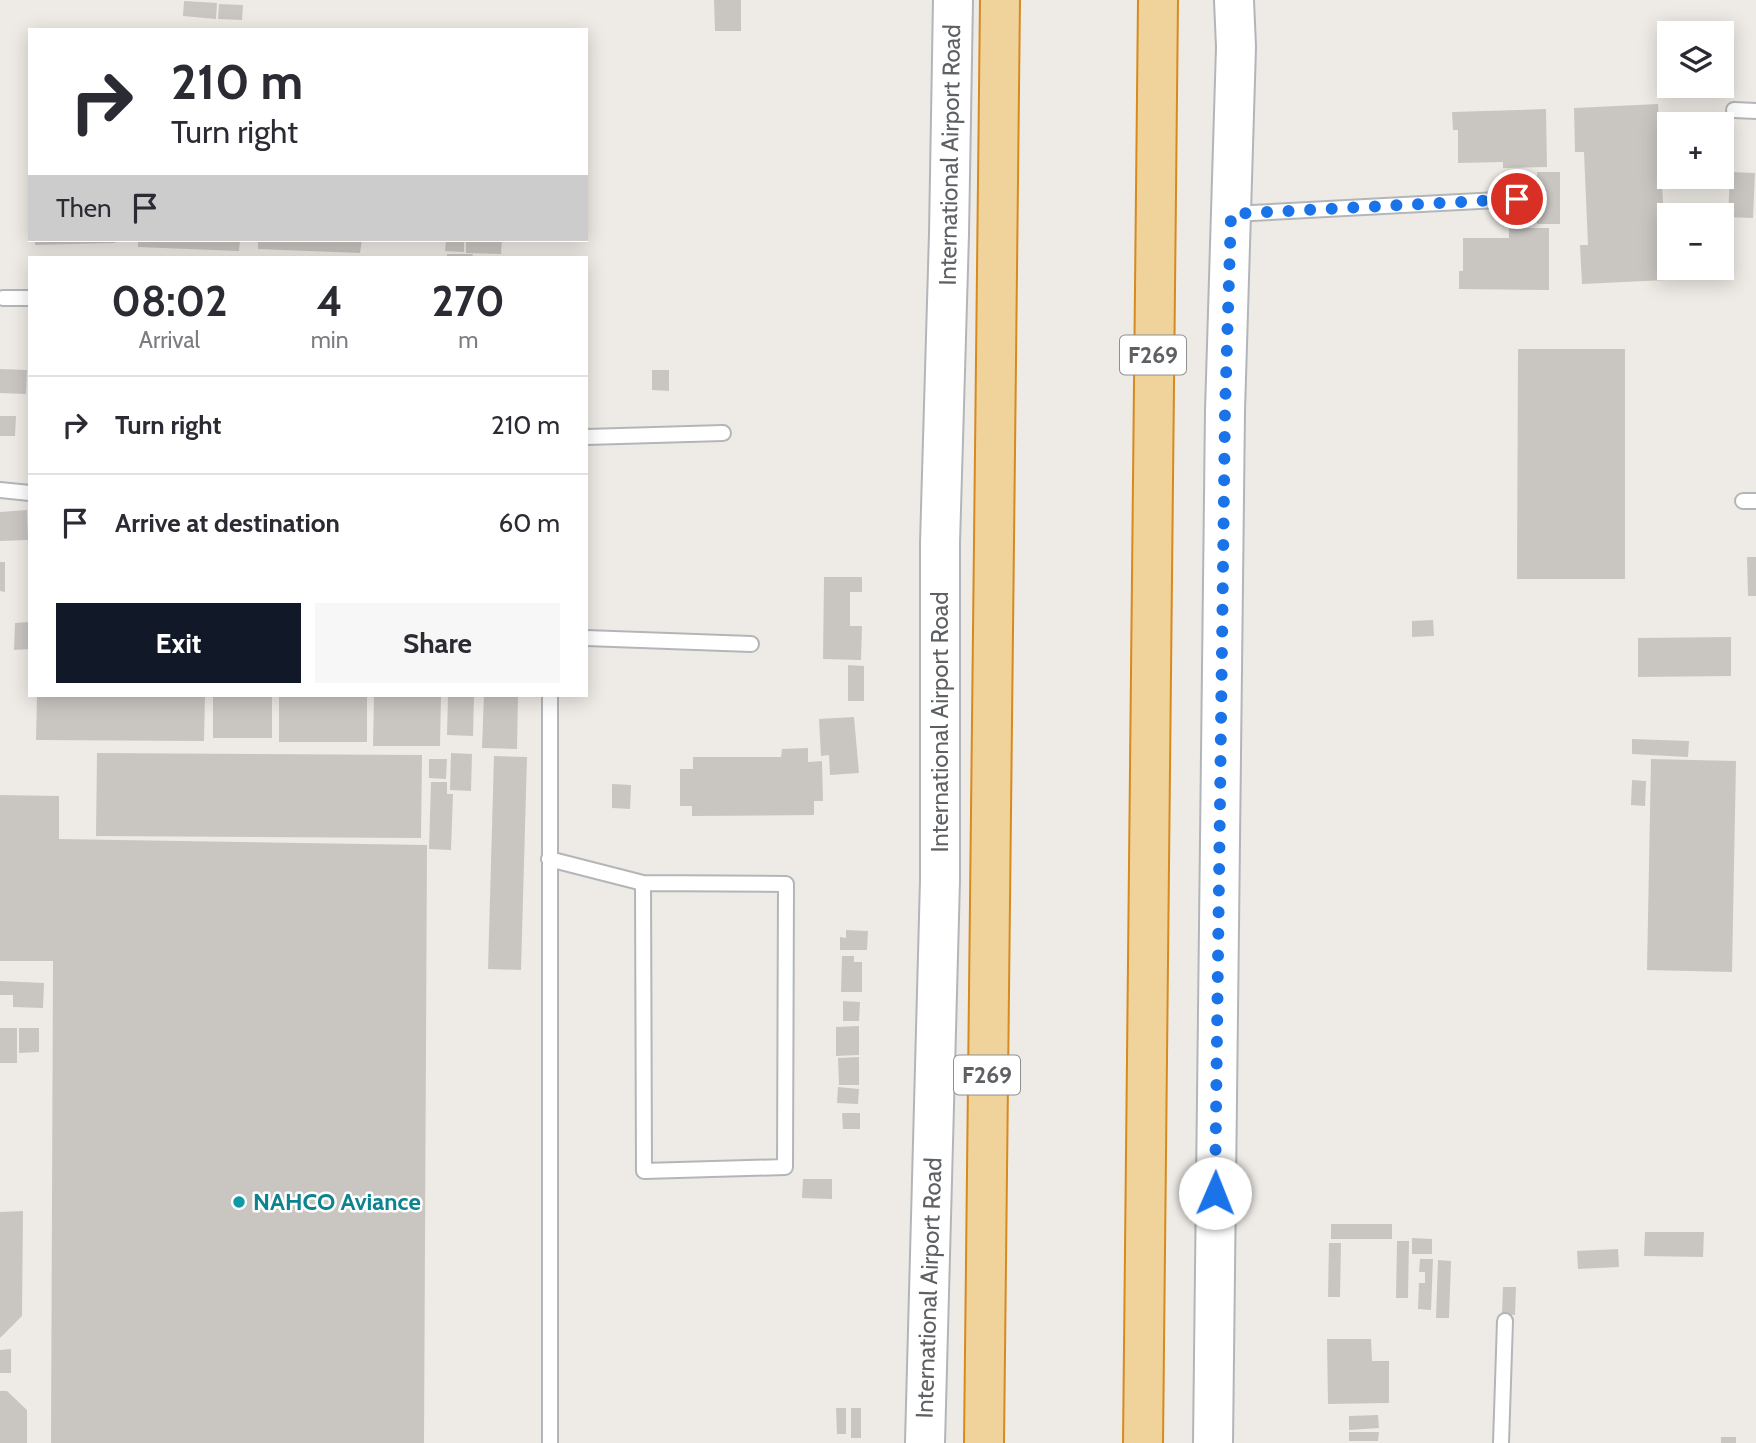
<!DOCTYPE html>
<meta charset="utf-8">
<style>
:root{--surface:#fff;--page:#f7f7f7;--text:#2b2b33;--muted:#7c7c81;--line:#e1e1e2;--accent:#111827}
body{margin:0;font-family:Cabin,sans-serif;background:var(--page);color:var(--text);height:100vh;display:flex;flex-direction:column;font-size:26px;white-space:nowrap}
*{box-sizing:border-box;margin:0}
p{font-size:23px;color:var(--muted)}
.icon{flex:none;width:38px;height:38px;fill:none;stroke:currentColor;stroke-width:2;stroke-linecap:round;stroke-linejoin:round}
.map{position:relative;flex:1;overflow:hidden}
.drawer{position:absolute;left:28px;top:256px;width:560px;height:441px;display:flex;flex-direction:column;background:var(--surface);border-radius:0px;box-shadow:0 4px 18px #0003}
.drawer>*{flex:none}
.hud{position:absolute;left:28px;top:28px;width:560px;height:214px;border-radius:0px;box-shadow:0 4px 18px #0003;background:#fff;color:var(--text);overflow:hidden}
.fabs{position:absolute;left:1657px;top:21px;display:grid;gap:14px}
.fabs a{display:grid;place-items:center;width:77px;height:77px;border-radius:0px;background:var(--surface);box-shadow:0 4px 18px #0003;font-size:35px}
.pin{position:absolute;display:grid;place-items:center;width:60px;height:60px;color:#fff;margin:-30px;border:4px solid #fff;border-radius:50%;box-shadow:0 2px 7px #0007}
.me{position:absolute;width:77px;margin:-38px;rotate:1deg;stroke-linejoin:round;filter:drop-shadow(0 0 5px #0008)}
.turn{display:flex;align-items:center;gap:24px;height:147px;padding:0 28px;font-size:32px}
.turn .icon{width:91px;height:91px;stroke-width:2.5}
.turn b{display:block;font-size:49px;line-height:60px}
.then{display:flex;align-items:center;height:66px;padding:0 28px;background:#0003;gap:14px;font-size:26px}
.eta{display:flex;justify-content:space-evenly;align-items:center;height:119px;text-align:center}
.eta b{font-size:42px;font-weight:700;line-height:49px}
.button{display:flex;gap:14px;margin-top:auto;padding:14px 28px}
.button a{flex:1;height:80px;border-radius:0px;background:var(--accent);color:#fff;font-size:28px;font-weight:700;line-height:80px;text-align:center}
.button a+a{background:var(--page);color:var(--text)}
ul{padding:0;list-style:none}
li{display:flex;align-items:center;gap:21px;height:98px;padding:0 28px;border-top:2px solid var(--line)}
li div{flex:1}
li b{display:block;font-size:26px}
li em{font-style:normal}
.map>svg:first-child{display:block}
</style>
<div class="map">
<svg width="1756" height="1443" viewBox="0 0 1756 1443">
<rect width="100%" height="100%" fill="#eeebe6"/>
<path fill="#c9c6c2" d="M714 0H741V31H715Z
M184 1 217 3 216 19 183 16Z
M219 4 243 5 242 20 218 19Z
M1658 104 1667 280 1582 284 1580 245H1588L1584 152H1575L1574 108Z
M1546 109 1547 167 1503 168V162L1458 163V130H1453L1452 112Z
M1537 172H1560V224H1537Z
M1730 172 1755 173 1753 218 1728 217Z
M1509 228H1549V290L1459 289V271H1463V238H1509Z
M35 240H115V243L35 245Z
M138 240H240L239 251 138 247Z
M258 240H362L360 253 258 249Z
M446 240H464V252L445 251Z
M466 240H502L501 254 466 253Z
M447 254H473L472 257H447Z
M1518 349H1625V579H1517Z
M0 369 27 370 26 394 0 393Z
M652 370H669V391L652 390Z
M0 416H16L15 436H0Z
M27 510 28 540 0 541V512Z
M1747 557H1756V596H1748Z
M0 562H5V592L0 591Z
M824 577H862V592H850V626H862L861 660 823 659Z
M1433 620 1434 636 1412 637V621Z
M30 622V649L14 650 15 623Z
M1731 637V676L1638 677V638Z
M848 665 864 666V701H848Z
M37 695H205L204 741 36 740Z
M213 695H272V738H213Z
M279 695H367V742H279Z
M374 695H441L440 746H373Z
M448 695H474L473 736 447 735Z
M484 695H518L517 749 482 748Z
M854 717 859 773 830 775 829 755 821 756 819 719Z
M1632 739 1689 741 1688 757 1632 754Z
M808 748V762L822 761 823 801H814V815L692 816V806H680V769H693V757H781L782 749Z
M97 753 422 755 421 838 96 836Z
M451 753 472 754 471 791 450 790Z
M494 756 527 757 521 970 488 969Z
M429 759H447L446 779 429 778Z
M1651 759 1736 761 1732 972 1647 970Z
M1632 780 1646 781 1645 806 1631 805Z
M431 782H447V794H453L451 850 429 849Z
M612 784 631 785 630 809 612 808Z
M0 795 59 796V839L427 845 424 1443H51L53 961H0Z
M846 930 868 931 867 950H840V937L846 938Z
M842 956H854V962H862V992H841Z
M0 981 44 983 43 1008 13 1007V995H0Z
M843 1001 860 1002 859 1021H843Z
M859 1026V1055L836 1056V1027Z
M0 1028H17V1063H0Z
M19 1028H39V1052L19 1053Z
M859 1057V1085H839L838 1058Z
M838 1087 859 1089 858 1104 837 1103Z
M842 1113H860V1129H843Z
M803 1179H832V1199L802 1198Z
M23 1211 22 1316 0 1338V1212Z
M1331 1224H1392V1239H1331Z
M1645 1232H1704L1703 1257 1644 1256Z
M1412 1238 1432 1239V1254H1412Z
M1397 1241H1409L1408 1298H1396Z
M1329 1243H1341L1340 1297H1328Z
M1618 1249 1619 1267 1578 1269 1577 1251Z
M1420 1259H1433L1431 1310 1418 1309 1419 1283H1425V1272H1419Z
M1438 1260 1451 1261 1449 1318H1436Z
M1503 1287H1516L1515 1315 1502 1314Z
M1327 1339H1371L1372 1361H1389V1403L1328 1404Z
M11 1349V1373H0V1350Z
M0 1391H7L27 1410V1443H0Z
M836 1408H846V1434H837Z
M851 1408H861V1438H851Z
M1378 1415 1379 1428 1349 1430V1416Z
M1349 1432H1379L1378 1441H1349Z
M1721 1437H1736V1443H1721Z"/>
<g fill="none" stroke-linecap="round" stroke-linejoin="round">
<defs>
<path id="lane" d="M1734 110 1756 111
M1232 214 1517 199
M3 298H30
M586 437 723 433
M0 490 30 493
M1743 501H1756
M586 638 751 644
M550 695V1443
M549 859 643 883 786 884 785 1167 644 1171 643 883
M1501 1443 1505 1321"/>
<path id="secondary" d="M925 1443 940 880V543L949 234 953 0
M1213 1443 1225 411 1236 47 1234 0"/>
<path id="highway" d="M984 1443 1000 0
M1143 1443 1158 0"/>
</defs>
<use href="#lane" stroke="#b3b6b9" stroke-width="18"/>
<use href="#secondary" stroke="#b2b5b9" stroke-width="42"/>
<use href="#highway" stroke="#d78a1d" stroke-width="42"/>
<use href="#lane" stroke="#fff" stroke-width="14"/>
<use href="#secondary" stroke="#fff" stroke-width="38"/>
<use href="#highway" stroke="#f0d29b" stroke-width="38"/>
</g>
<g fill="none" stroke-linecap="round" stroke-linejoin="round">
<path stroke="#1a73e8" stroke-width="12" stroke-dasharray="0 21.6" d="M1215 1193 1225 411 1231 214 1517 199"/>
</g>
<circle fill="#0f9aa8" stroke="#fff" stroke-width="2.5" cx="239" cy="1202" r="7"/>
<g text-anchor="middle" stroke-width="5" stroke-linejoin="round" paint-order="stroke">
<g fill="#fff" stroke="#8e9092" stroke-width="2">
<rect x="1120" y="335.5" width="66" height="39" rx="5"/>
<rect x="954" y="1055.5" width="66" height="39" rx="5"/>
</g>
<g font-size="23" font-weight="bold" fill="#5e6164">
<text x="1153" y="363">F269</text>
<text x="987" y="1083">F269</text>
</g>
<g font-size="24" fill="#5e6164" stroke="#fff">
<text transform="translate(950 155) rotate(-89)" y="8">International Airport Road</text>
<text transform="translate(940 722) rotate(-90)" y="8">International Airport Road</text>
<text transform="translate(929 1288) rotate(-88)" y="8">International Airport Road</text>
</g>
<g font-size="24" font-weight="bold" fill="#0d838f" stroke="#fff" text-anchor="start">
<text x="253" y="1210">NAHCO Aviance</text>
</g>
</g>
</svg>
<div class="fabs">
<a><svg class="icon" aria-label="layers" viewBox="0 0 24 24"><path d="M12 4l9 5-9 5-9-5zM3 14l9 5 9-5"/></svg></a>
<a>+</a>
<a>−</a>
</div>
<div class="pin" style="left:1517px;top:199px;background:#d93025"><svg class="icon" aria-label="arrive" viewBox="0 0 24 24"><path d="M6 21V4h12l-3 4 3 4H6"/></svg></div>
<svg class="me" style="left:1215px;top:1193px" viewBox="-20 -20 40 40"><circle r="19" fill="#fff"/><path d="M0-13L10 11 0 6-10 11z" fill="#1a73e8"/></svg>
<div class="hud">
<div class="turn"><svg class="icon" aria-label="right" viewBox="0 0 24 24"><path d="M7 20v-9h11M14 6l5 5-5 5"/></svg><div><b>210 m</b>Turn right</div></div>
<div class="then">Then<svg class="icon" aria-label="arrive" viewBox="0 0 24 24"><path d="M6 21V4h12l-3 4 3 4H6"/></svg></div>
</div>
<section class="drawer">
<div class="eta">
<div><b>08:02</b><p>Arrival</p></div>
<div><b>4</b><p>min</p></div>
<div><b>270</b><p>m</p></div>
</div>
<ul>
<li><svg class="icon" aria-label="right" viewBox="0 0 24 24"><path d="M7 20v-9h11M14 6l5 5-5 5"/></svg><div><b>Turn right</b></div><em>210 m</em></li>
<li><svg class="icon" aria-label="arrive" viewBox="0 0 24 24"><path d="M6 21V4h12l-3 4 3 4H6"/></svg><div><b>Arrive at destination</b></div><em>60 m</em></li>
</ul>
<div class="button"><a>Exit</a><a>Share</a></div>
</section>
</div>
